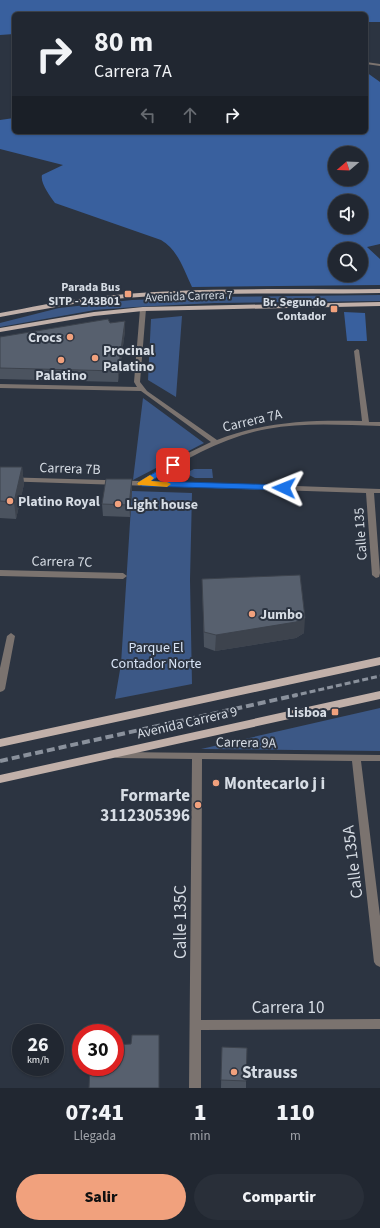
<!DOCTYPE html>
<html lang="es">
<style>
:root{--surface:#212731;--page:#292f39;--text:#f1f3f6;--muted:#a2a5ab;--line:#3e444d;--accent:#f1a17d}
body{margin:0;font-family:"Source Sans 3",sans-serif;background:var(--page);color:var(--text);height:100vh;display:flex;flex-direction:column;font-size:15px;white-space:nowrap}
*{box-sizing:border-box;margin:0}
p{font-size:13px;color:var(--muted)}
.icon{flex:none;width:22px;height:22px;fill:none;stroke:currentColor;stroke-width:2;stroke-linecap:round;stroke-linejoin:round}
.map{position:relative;height:1088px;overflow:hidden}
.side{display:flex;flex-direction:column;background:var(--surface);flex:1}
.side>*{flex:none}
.guide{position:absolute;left:12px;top:12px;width:356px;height:122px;border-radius:6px;box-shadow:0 1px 3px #0004,0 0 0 1px var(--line);background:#212731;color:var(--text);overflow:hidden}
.needle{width:26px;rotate:251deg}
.fabs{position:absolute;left:328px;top:146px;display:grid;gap:8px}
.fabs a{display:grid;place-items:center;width:40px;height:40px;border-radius:50%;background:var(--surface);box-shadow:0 1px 3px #0004,0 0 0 1px var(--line);font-size:20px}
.speed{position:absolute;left:12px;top:1024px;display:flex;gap:8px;font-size:20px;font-weight:700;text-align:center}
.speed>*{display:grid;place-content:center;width:52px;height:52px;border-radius:50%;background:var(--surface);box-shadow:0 1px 3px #0004,0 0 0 1px var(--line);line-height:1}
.speed small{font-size:10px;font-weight:400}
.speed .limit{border:6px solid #d22;background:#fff;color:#111}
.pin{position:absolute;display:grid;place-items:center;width:34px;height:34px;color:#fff;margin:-17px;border-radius:8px;box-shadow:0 2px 6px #0006}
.me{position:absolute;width:44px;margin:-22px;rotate:272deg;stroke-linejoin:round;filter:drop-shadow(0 0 3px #0008)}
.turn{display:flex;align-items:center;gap:14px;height:84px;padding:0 16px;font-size:18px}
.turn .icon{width:52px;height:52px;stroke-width:2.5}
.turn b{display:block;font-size:28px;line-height:34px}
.lanes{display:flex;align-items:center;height:38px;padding:0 16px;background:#0003;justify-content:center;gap:20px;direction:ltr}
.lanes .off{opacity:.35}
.eta{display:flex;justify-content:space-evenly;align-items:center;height:68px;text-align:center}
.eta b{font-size:24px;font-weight:800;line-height:28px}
.action{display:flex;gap:8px;margin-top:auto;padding:8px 16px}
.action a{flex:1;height:46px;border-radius:24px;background:var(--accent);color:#111;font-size:16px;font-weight:800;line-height:46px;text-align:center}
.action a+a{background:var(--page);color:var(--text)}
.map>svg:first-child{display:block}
</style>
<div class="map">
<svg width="380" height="1088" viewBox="0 0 380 1088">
<rect width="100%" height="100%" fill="#2c3441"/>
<path fill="#3c5886" d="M380 295V301L215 303 135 307 95 310 0 327V323L59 308 132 300 208 297Z
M182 316 176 397 148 380 151 319Z
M143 398 204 443 133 480Z
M194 469H212L213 478H195L189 475 188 472Z
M132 491 192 493 190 580 192 684 115 699 121 664Z
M380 708V751L201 749Z"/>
<path fill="#39609e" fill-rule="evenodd" d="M0 0H380V22H366V14H14V34L0 35Z
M366 72 380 82V244L367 247 380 259V285L192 287C184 270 178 250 161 240L55 203C50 196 40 183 42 175L63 165 0 149V120L14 118V132H366ZM335 153H361V179H335ZM335 201H361V227H335ZM335 249H361V275H335Z
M344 312 365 313 367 341H347Z"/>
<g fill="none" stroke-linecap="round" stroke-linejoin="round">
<path fill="#7b736f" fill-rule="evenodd" d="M366 62 380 64V66L366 64Z
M143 307 146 309 140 382 147 391 217 440C267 421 310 420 362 421L354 351 357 349 359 350 369 422H380V426C343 425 304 422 267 429 224 437 186 459 150 481L380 489V493H374L380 573 379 577 376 578 372 575 366 493 0 481V477L140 481 184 455 211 442 141 391 0 388V384L137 387 134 382 140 309Z
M0 570 123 573 127 576 123 579 0 576Z
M11 633 15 636 5 689 3 691 0 692V668L7 636Z
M117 752 380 755V761H361L380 916V967L376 965 374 962 352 761 202 759 201 1020 380 1019V1029L201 1030V1088H189L192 759 117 758 114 757 112 755 114 753Z"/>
<path fill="#c1b0a9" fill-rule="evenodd" d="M380 289V293C282 295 184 290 87 302 58 306 29 312 0 317V313C29 308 58 301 87 298 184 286 282 290 380 289Z
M380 302V306L143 311 94 316 0 332V328L94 312 143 307Z
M380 657V665L0 747V739Z
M380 691V699L0 783V775Z"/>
<path stroke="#8a919c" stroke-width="3" stroke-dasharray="6 3" stroke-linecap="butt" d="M292 696 380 676"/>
<path stroke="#8a919c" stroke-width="4" stroke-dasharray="8 4" stroke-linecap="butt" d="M0 761 297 695"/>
</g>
<path fill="#4b535f" d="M110 323 125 331 118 382 0 379V337Z
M0 467H22L24 484 16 519 0 518Z
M132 491 130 517 103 516 102 504Z
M202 579 304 633 296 638 215 651 204 647Z
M222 1047 246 1081V1088H221Z"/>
<path fill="#3d434d" d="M125 321V331L118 382V371Z
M22 467 24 484 16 519 14 502Z
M132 479V491L130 517 129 505Z
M305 618 304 633 296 638 215 651 216 635Z"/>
<path fill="#57606e" stroke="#3d434d" d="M108 319 110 323 125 321 118 371 0 368V337Z
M0 467H22L14 502 0 501Z
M106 479H132L129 505 102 504Z
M300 575 305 618 296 622 216 635 204 632 202 579Z
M132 1035H159V1088H89L90 1067H115V1045L131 1044Z
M222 1047 247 1048 246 1081 221 1080Z"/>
<path fill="#1a73e8" stroke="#114b97" d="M173 462 177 465 176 466 151 481 284 485 288 488 284 490 142 486 137 483Z"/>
<path fill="#f59e0b" d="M150 475 154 478 151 481 167 482 171 484 167 487 138 485 137 483Z"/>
<g fill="#f1a17d" stroke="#2c3441" stroke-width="1.5">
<rect x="124" y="290" width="8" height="8" rx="2"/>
<rect x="330" y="305" width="8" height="8" rx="2"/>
<circle cx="70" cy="337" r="4"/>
<circle cx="95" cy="358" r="4"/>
<circle cx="61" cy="360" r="4"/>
<circle cx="10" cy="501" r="4"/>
<circle cx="118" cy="504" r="4"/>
<circle cx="252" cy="614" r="4"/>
<rect x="331" y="708" width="8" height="8" rx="2"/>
<circle cx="216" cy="783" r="4"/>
<circle cx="198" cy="805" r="4"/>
<circle cx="234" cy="1072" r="4"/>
</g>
<g text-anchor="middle" stroke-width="4" stroke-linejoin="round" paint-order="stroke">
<g font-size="12" font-weight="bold" fill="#d6dce4" stroke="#2c3441" text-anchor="end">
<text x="120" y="291">Parada Bus<tspan x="120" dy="14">SITP - 243B01</tspan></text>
<text x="326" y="306">Br. Segundo<tspan x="326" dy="14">Contador</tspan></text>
</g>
<g font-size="12" fill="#d6dce4" stroke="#2c3441">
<text transform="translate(189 296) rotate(-2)" y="4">Avenida Carrera 7</text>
</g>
<g font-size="14" font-weight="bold" fill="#d6dce4" stroke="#2c3441" text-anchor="start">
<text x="62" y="342" text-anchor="end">Crocs</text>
<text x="103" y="355">Procinal<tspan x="103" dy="16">Palatino</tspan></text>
<text x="61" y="380" text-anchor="middle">Palatino</text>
<text x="18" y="506">Platino Royal</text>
<text x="126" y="509">Light house</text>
<text x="260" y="619">Jumbo</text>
<text x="327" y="717" text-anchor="end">Lisboa</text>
</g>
<g font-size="14" fill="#d6dce4" stroke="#2c3441">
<text transform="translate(252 420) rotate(-13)" y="5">Carrera 7A</text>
<text transform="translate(70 468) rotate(2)" y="5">Carrera 7B</text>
<text transform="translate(360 534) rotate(-94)" y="5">Calle 135</text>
<text transform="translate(62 561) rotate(1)" y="5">Carrera 7C</text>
<text transform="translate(187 722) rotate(-13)" y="5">Avenida Carrera 9</text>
<text transform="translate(246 742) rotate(1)" y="5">Carrera 9A</text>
</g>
<g font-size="14" fill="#d8e4f6" stroke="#2c3441">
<text x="156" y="652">Parque El<tspan x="156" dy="16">Contador Norte</tspan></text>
</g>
<g font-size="17" font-weight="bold" fill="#d6dce4" stroke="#2c3441" text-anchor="start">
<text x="224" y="789">Montecarlo j i</text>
<text x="190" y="801" text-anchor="end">Formarte<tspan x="190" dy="20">3112305396</tspan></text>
<text x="242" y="1078">Strauss</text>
</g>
<g font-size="17" fill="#d6dce4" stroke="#2c3441">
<text transform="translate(352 862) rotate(-97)" y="6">Calle 135A</text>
<text transform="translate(180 922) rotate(-90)" y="6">Calle 135C</text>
<text x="288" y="1013">Carrera 10</text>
</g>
</g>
</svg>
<div class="fabs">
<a><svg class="needle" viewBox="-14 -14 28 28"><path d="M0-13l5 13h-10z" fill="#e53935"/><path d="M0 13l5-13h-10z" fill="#a2a5ab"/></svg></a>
<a><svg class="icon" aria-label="sound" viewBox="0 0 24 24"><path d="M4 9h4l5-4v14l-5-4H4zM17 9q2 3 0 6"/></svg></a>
<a><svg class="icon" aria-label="search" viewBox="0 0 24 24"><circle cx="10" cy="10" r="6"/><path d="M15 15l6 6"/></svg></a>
</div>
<div class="speed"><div>26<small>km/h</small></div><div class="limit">30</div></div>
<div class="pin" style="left:173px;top:465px;background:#d93025"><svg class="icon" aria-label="arrive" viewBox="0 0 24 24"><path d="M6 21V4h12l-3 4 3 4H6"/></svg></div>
<svg class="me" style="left:284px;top:488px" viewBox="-20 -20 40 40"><path d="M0-17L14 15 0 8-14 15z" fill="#1a73e8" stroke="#fff" stroke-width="4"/></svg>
<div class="guide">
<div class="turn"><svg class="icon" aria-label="right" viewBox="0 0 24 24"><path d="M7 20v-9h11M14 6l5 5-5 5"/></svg><div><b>80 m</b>Carrera 7A</div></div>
<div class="lanes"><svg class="icon off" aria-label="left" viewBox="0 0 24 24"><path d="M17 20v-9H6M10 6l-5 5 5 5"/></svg><svg class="icon off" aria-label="ahead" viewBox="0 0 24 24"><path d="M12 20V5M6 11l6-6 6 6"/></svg><svg class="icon" aria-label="right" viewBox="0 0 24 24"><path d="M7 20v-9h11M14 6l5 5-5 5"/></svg></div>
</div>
</div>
<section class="side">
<div class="eta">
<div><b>07:41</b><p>Llegada</p></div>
<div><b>1</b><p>min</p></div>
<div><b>110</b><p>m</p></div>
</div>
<div class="action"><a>Salir</a><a>Compartir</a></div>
</section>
